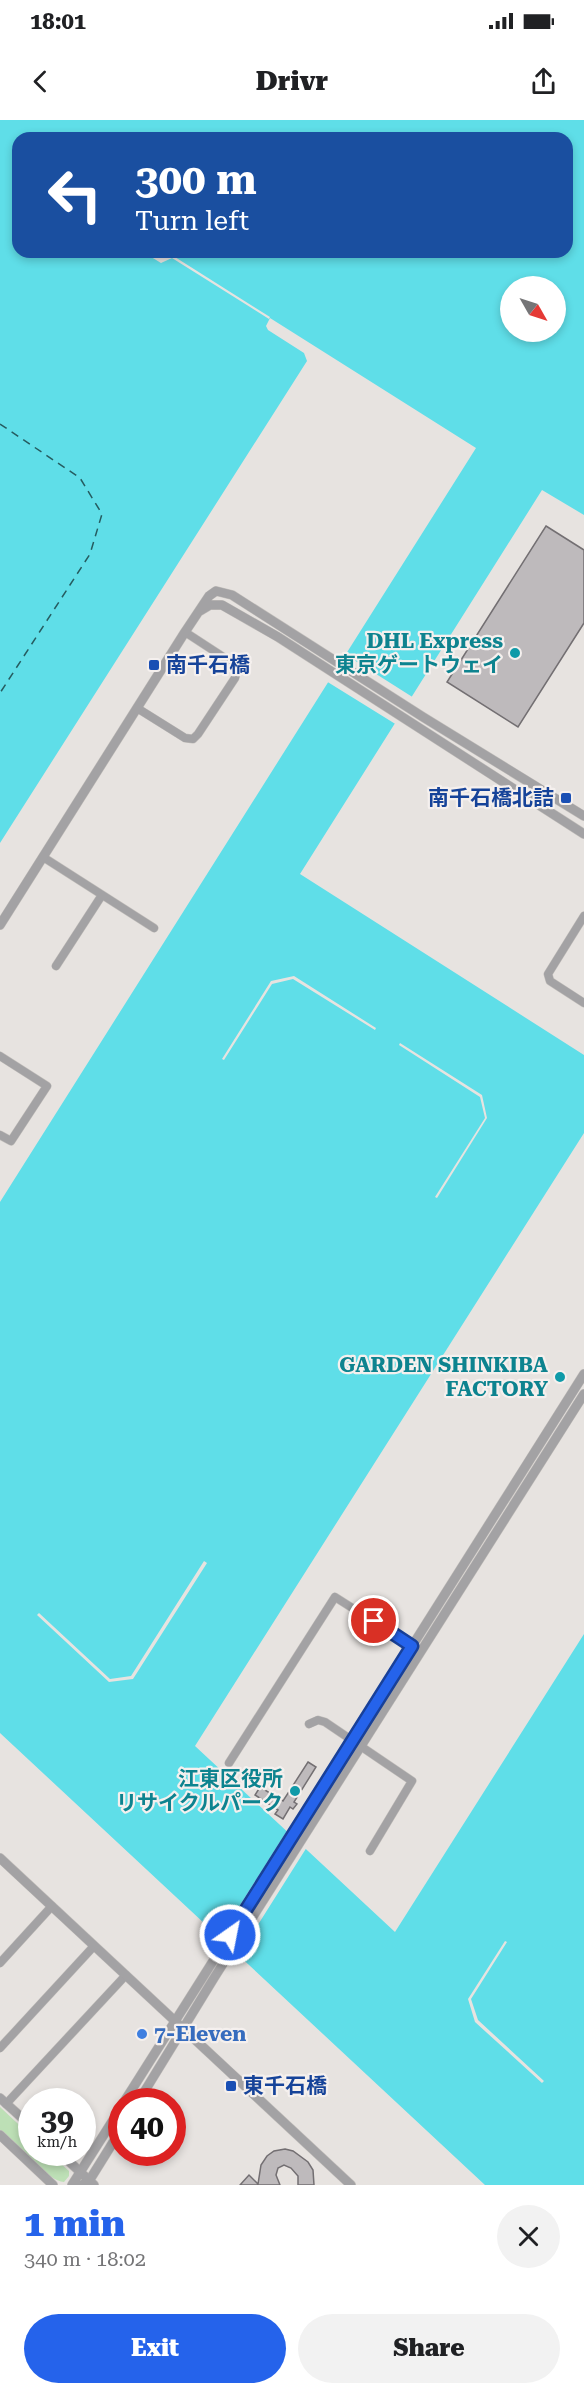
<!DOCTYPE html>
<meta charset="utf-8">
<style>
:root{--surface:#fff;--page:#f2f2f2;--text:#202124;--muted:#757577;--accent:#2563eb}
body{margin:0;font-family:"Roboto Serif","Noto Sans JP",serif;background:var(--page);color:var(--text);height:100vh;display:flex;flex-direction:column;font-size:22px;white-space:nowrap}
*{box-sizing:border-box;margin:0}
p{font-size:20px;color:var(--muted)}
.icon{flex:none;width:33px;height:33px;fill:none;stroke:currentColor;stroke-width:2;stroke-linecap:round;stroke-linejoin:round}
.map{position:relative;height:2065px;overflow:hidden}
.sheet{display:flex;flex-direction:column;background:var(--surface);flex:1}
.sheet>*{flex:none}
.top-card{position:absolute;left:12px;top:12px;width:561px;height:126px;border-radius:18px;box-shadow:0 3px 9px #0003;background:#1a4fa0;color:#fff;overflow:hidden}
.needle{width:39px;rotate:129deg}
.fabs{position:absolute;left:500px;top:156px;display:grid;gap:12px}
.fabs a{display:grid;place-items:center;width:66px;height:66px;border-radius:50%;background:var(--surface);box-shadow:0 3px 9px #0003;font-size:30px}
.speed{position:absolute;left:18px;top:1968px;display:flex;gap:12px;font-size:30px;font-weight:700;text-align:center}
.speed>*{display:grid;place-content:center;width:78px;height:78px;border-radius:50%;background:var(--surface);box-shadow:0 3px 9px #0003;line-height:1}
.speed small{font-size:15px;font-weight:400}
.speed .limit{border:9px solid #d22;background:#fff;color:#111}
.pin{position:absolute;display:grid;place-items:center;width:51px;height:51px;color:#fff;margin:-26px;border:3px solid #fff;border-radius:50%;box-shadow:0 2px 6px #0007}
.me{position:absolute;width:66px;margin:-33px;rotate:33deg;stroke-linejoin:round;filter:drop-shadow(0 0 4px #0008)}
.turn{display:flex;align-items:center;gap:21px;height:126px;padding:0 24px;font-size:27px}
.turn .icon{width:78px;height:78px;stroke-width:2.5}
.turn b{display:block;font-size:42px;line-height:51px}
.round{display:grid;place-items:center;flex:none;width:63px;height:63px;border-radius:32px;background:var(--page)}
.summary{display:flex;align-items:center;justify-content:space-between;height:102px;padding:0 24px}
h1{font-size:36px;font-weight:800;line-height:45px;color:var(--accent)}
.primary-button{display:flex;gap:12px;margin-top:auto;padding:12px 24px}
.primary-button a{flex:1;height:69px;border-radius:36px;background:var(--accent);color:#fff;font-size:24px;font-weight:800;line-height:69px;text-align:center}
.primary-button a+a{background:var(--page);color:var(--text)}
.status{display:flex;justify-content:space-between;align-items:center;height:42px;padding:0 30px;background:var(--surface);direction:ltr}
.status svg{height:16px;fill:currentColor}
header{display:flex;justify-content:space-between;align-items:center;height:78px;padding:0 24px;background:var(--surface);font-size:27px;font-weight:800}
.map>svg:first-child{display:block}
</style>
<div class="status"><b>18:01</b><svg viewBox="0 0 49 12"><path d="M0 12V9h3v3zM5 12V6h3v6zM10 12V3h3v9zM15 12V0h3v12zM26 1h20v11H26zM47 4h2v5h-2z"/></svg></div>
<header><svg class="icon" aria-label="back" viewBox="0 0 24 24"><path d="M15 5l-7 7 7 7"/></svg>Drivr<svg class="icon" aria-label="share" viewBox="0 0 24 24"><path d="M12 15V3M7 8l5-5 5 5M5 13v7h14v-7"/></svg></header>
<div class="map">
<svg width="584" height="2065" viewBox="0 0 584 2065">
<rect width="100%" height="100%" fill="#e7e3e0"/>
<path fill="#bde0b6" d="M0 1987 31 2016 32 2032 49 2033 69 2051V2056L64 2062C49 2062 12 2022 0 2010Z"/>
<path fill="#5fdee8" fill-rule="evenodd" d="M0 0H584V395L542 370 300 754 584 935V1013L195 1626 395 1812 584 1514V2065H485L0 1613V1082L476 328 270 198 266 206 268 210 304 233 307 241 0 723ZM18 18H567V132H18ZM510 166H555V212H510Z"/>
<path fill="#e7e3e0" d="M143 132H167L270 197 269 199 172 138 161 143Z
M343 533 414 578 397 605 326 561Z
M294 856 376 908 375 910 293 859 272 864 224 940 222 939 271 861Z
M400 923 482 975 487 998 437 1078 435 1077 485 998 480 977 399 925Z
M204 1441 207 1443 133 1559 109 1562 37 1495 39 1493 110 1559 131 1556Z
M288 1709 307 1727 237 1838 218 1820Z
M505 1821 507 1822 471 1879 478 1900 544 1961 542 1963 475 1902 468 1879Z"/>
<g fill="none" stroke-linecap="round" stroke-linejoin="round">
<path stroke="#265c60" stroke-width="1.5" stroke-dasharray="8 6" stroke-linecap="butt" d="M0 304 80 358 102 394 90 434 0 573"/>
</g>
<path fill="#bebabc" stroke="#736f72" stroke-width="1.5" d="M546 406 584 430V503L518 607 447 562Z
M308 1642 316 1647 294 1682 297 1684 293 1689 290 1687 283 1699 275 1694 278 1690 255 1675 260 1667 283 1681Z
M285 2029 293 2031 308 2042 313 2050 314 2065H298V2056L291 2048 284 2045 278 2048 276 2055 280 2065H240L249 2055 258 2064 261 2045 267 2036 274 2031Z"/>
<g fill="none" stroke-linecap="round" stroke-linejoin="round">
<defs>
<path id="minor" d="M137 588 185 618 193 619 198 614 235 558 237 550 234 544 185 512
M43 737 154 808
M584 796 548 854 550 861 584 883
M56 846 102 775
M0 936 47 966 11 1021 0 1015
M309 1604 318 1600 325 1602 412 1661 370 1731
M229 1643 335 1477 412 1526
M0 1843 52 1786
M0 1928 94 1826
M6 1984 126 1855"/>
<path id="tertiary" d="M200 491 210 485H222L278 517 584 714
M0 805 185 512 209 476 216 471 232 475 423 597 584 696
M0 1738 351 2065
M0 1978 32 2007
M124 1982 584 1254
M138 1982 214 1858 584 1274
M0 2015 53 2065
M59 2032 94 2065
M72 2065 122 1986
M82 2065 89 2061 122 2008"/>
</defs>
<use href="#minor" stroke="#c4c0bd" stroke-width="9"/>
<use href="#tertiary" stroke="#c4c0bd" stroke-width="10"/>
<use href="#minor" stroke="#a3a2a4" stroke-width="8"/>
<use href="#tertiary" stroke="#a3a2a4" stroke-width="9"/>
</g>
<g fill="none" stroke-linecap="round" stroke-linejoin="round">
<defs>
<path id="route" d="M230 1815 412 1526 374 1501"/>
</defs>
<use href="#route" stroke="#184099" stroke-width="15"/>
<use href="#route" stroke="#2563eb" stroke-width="10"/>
</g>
<g fill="#0f9aa8" stroke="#f5f0ee" stroke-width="2">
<circle cx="515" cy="533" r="6"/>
<circle cx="560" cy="1257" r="6"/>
<circle cx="295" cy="1671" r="6"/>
</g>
<g fill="#1a4fb4" stroke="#f5f0ee" stroke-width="2">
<rect x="148" y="539" width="12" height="12" rx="3"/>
<rect x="560" y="672" width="12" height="12" rx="3"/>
<rect x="225" y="1960" width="12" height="12" rx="3"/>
</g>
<circle fill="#3f7fe0" stroke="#f5f0ee" stroke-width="2" cx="142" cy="1914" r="6"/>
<g text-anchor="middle" stroke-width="4.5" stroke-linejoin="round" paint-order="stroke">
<g font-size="21" font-weight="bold" fill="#0d838f" stroke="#f5f0ee" text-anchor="end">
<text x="503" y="528">DHL Express<tspan x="503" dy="24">東京ゲートウェイ</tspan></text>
<text x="548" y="1252">GARDEN SHINKIBA<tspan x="548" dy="24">FACTORY</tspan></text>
<text x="283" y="1666">江東区役所<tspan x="283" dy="24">リサイクルパーク</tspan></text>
</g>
<g font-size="21" font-weight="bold" fill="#164399" stroke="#f5f0ee" text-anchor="start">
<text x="166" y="552">南千石橋</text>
<text x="554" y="685" text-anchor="end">南千石橋北詰</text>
<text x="243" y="1973">東千石橋</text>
</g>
<g font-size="21" font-weight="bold" fill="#366cbe" stroke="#f5f0ee" text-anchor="start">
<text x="154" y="1921">7-Eleven</text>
</g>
</g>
</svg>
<div class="fabs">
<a><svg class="needle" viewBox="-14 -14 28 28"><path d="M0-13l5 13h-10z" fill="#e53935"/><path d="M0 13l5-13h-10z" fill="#757577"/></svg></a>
</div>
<div class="speed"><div>39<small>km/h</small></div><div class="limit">40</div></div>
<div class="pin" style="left:374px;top:1501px;background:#d93025"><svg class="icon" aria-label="arrive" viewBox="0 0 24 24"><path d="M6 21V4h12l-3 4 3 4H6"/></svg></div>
<svg class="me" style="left:230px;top:1815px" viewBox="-20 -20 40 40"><circle r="17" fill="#2563eb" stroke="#fff" stroke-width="3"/><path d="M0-11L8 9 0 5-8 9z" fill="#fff"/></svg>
<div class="top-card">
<div class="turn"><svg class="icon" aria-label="left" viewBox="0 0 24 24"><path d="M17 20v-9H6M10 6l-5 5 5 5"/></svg><div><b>300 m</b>Turn left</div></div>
</div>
</div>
<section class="sheet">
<div class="summary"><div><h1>1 min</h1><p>340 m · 18:02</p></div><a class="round"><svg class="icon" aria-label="close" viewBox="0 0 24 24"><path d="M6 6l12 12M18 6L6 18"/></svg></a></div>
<div class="primary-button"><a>Exit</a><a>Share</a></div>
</section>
